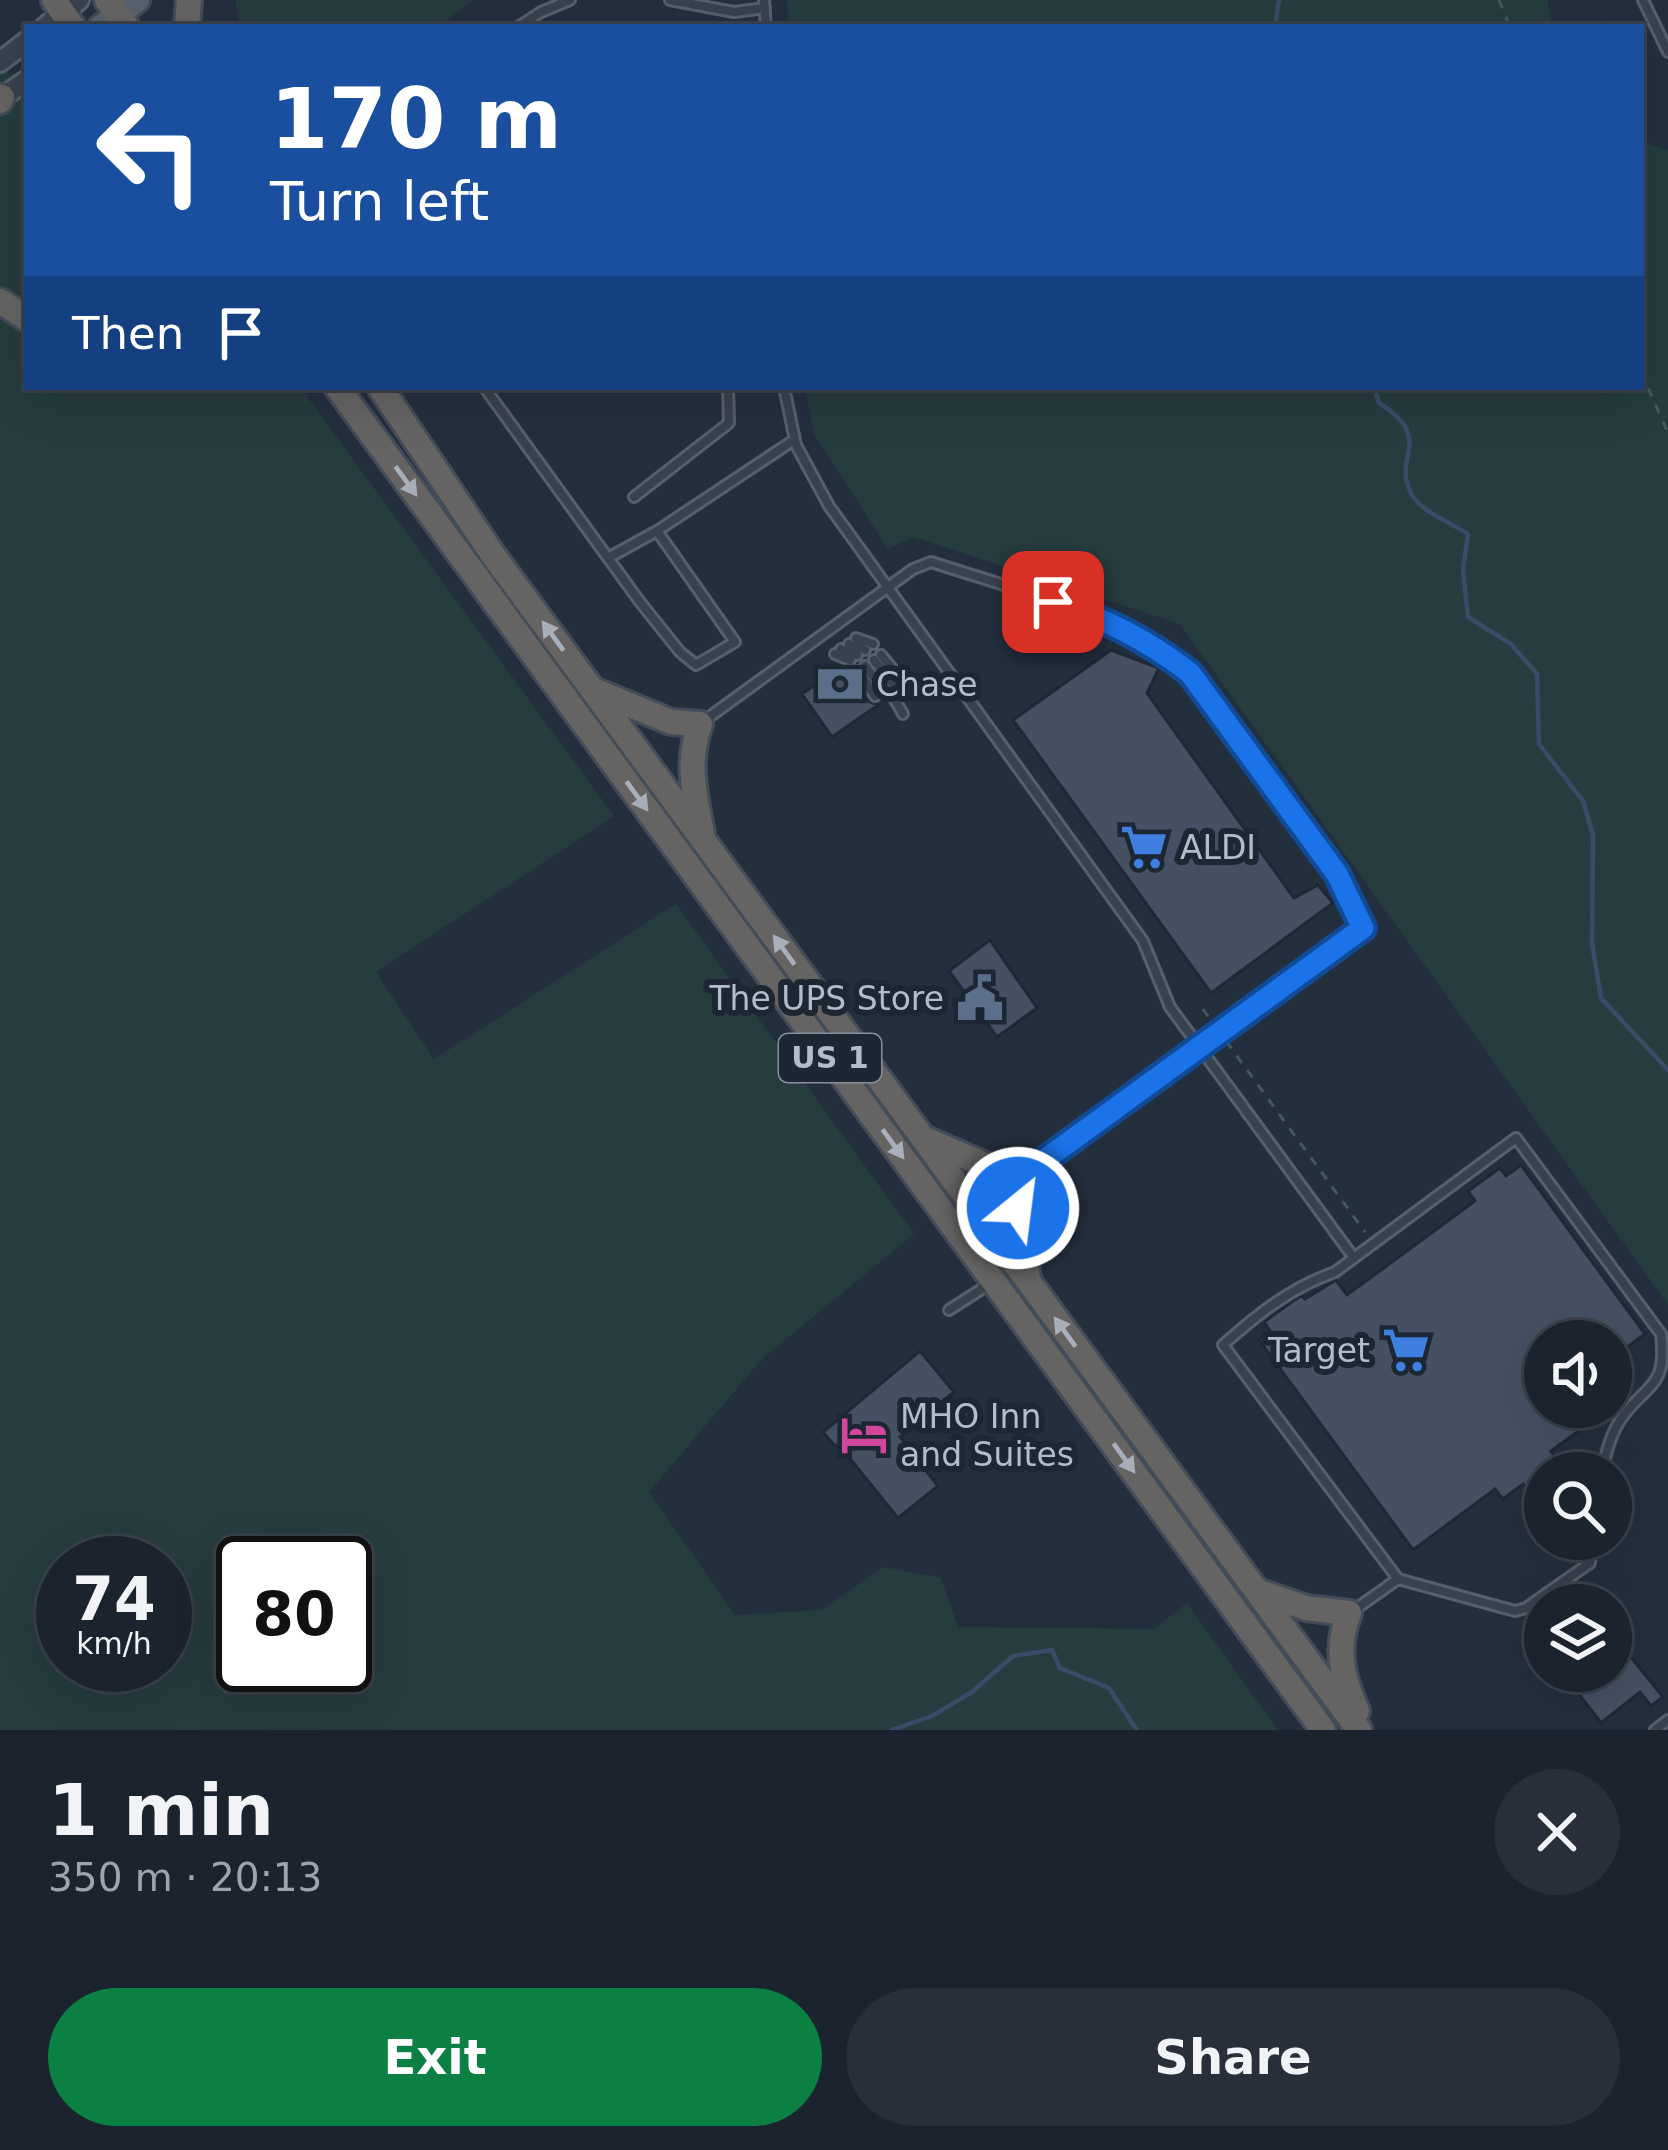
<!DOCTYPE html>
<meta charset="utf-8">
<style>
:root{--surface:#1b232e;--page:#282f3a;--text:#f1f3f6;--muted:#a0a4aa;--line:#39404a;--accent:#0b8043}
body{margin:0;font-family:"DejaVu Sans",sans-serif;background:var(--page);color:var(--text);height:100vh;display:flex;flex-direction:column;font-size:45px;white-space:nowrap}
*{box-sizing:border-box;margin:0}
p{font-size:39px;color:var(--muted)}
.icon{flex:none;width:66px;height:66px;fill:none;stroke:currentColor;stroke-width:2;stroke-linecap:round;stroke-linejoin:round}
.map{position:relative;height:1730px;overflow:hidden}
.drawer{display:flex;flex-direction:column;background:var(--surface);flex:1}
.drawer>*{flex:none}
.guide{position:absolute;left:24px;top:24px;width:1620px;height:366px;border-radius:0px;box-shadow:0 12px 48px #0002,0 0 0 3px var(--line);background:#1a4fa0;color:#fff;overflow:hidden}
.buttons{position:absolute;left:1524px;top:1320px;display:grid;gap:24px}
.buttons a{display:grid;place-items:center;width:108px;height:108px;border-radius:50%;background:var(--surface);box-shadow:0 12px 48px #0002,0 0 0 3px var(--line);font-size:60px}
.speed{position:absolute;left:36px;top:1536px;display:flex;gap:24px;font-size:60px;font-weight:700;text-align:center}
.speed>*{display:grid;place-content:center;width:156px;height:156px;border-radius:50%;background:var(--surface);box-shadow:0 12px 48px #0002,0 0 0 3px var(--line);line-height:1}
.speed small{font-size:30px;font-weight:400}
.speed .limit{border:6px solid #111;border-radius:18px;background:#fff;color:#111}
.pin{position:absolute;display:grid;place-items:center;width:102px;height:102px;color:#fff;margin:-51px;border-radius:24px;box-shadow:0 6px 18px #0006}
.me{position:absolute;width:132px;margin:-66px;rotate:29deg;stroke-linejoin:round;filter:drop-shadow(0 0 9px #0008)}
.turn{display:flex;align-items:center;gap:42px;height:252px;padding:0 48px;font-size:54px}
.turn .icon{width:156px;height:156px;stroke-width:2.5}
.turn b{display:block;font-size:84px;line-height:102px}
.then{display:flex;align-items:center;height:114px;padding:0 48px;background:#0003;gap:24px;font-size:45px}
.round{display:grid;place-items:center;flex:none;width:126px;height:126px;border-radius:63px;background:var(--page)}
.head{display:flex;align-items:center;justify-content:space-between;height:204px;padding:0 48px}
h1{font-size:72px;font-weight:700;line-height:90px}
.button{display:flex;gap:24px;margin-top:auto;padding:24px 48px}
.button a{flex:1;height:138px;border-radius:72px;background:var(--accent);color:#fff;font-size:48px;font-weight:700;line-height:138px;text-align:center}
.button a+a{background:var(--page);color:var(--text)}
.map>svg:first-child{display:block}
</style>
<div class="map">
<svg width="1668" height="1730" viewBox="0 0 1668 1730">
<rect width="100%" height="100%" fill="#242f3e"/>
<path fill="#263c3f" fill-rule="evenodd" d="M235 0H473L439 27H240Z
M787 0H1547L1553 27H788Z
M0 71 27 77V387H300L614 816 376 972 434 1059 676 904 914 1234 762 1359 649 1492 735 1615 822 1610 883 1567 941 1578 958 1627 1154 1629 1187 1603 1278 1730H0ZM63 1563H165V1665H63ZM243 1563H345V1665H243Z
M1641 141 1668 150V1305L1180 624 913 537 888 549 814 434 805 387H1641Z"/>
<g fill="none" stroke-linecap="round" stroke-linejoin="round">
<path stroke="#394c67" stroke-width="4.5" d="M1275 27 1279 0
M1374 387 1379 403C1437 440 1390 456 1412 495 1421 511 1451 523 1468 534L1463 570 1468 617 1511 644 1537 674 1539 744 1583 801 1593 835 1592 943 1601 998 1668 1070
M892 1730 932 1716 972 1692 1013 1656 1052 1650 1060 1668 1109 1688 1137 1730"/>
</g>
<path fill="#455162" stroke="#1f2835" stroke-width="3" d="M1111 650 1159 668 1147 693 1294 898 1318 885 1333 903 1211 993 1013 720Z
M842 666 850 668 868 701 878 705 832 737 802 694Z
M990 940 1037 1008 997 1037 949 971Z
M1521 1165 1645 1334 1611 1359V1341H1545V1407H1574L1587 1425 1551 1451 1567 1473H1545V1515L1523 1484 1503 1499 1495 1489 1413 1550 1259 1340 1270 1331 1264 1322 1293 1301 1301 1296 1305 1299 1336 1280 1347 1295 1475 1201 1468 1191 1500 1168 1506 1176Z
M920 1351 954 1392 900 1437 938 1486 898 1518 838 1444 835 1446 823 1432Z
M1622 1646 1663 1697 1651 1706 1640 1692 1601 1723 1572 1685 1590 1671H1611V1655Z"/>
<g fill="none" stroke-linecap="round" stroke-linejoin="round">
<defs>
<path id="service" d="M670 0 734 12 765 8
M764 0 766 27
M1643 0 1668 52
M518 27 541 12 570 0
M484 387 640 602 680 652 696 665 735 642 657 531
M784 387 796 445 829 506 1143 941 1170 1007 1354 1258
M634 497 729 423 728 387
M608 558 657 531 794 440
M856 638 873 644
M849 644 865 650
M841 649 857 655
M835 654 850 660
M881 655 900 678 890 691 903 714
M874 660 894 686
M865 666 883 690
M858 671 875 696 882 690
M701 723 913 569 931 562C1021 591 1114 614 1190 673L1337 874 1363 928 1029 1171
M949 1310 988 1285
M1398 1579 1515 1611 1526 1608 1590 1563 1593 1539
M1350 1613 1398 1579 1223 1345C1258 1314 1290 1288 1335 1272L1516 1138 1661 1334C1668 1389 1645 1384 1621 1419 1610 1435 1606 1455 1601 1473
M1655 1730 1668 1720"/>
<path id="tertiary" d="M45 27 79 0
M0 62 27 41
M0 99 27 80"/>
<path id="primary" d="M101 27 137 0"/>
<path id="trunk" d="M54 0 73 27
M107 0 127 27
M187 27 189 0
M0 101 2 97
M0 301 27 319
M337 387 1323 1730
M380 387 493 555 1359 1730
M596 691 671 722 700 724C686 762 695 795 702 834
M925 1139 999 1171 1027 1172 1018 1208 1028 1279
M1257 1591 1306 1608 1349 1613C1335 1648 1342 1678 1357 1711"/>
</defs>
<use href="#service" stroke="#565f6c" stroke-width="14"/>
<use href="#tertiary" stroke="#565f6c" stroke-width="24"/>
<use href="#primary" stroke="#414a57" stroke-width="30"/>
<use href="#trunk" stroke="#434c59" stroke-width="30"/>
<path stroke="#44595c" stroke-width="3" stroke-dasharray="9 9" stroke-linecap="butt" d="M1499 0 1510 27
M1641 372 1668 433
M1203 1009 1213 1024
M1226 1041 1365 1232"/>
<use href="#service" stroke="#38414e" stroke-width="8"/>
<use href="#tertiary" stroke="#38414e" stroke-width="18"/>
<use href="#primary" stroke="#56606e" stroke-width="24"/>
<use href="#trunk" stroke="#656462" stroke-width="24"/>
</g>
<defs><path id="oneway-solid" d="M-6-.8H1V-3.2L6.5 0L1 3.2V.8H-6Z" transform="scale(3)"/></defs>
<g fill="#a8afba">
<use href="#oneway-solid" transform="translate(406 481) rotate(54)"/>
<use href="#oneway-solid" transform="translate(553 636) rotate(-126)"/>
<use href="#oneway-solid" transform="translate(637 796) rotate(54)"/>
<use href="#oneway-solid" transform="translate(784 950) rotate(-126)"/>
<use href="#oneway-solid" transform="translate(893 1144) rotate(54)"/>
<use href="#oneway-solid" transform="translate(1065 1332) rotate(-126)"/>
<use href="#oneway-solid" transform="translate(1124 1458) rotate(54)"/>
</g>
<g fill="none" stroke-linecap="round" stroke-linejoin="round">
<defs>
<path id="route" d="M1018 1208 1028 1172 1363 928 1337 874 1190 673C1149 641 1102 617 1053 602"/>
</defs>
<use href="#route" stroke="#114b97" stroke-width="30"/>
<use href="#route" stroke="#1a73e8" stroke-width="21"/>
</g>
<defs>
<symbol id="bank-bare" viewBox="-9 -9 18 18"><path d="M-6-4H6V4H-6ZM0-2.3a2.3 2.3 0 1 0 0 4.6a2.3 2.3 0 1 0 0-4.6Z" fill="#5c6f8a" stroke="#1d2633" stroke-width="2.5" paint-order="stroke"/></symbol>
<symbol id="supermarket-bare" viewBox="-9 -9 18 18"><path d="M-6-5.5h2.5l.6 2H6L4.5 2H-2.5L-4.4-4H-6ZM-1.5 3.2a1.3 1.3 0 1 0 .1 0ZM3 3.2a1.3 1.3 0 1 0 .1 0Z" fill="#3f7fe0" stroke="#1d2633" stroke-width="2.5" paint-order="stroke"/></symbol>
<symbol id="civic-bare" viewBox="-9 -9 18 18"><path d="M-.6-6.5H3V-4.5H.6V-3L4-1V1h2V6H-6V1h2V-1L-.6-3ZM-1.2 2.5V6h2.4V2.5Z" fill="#5c6f8a" stroke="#1d2633" stroke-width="2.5" paint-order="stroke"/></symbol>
<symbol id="hotel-bare" viewBox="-9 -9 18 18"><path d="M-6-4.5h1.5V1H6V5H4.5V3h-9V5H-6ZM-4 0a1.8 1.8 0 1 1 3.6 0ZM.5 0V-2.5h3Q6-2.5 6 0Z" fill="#d1479c" stroke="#1d2633" stroke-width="2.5" paint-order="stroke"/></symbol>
</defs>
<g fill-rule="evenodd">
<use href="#bank-bare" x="807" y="651" width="66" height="66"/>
<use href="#supermarket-bare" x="1111" y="814" width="66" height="66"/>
<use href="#civic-bare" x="947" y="965" width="66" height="66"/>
<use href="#supermarket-bare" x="1373" y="1317" width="66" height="66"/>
<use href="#hotel-bare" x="831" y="1402" width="66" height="66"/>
</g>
<g text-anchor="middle" stroke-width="12" stroke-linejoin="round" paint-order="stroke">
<rect fill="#1d2633" stroke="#878f9c" stroke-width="3" x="779" y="1034" width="102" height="48" rx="9"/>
<g font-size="30" font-weight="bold" fill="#b4bcc9">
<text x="830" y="1068">US 1</text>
</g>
<g font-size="33" fill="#b4bcc9" stroke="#1d2633" text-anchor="start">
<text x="876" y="696">Chase</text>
<text x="1180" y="859">ALDI</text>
<text x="944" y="1010" text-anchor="end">The UPS Store</text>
<text x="1370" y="1362" text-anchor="end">Target</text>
<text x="900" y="1428">MHO Inn<tspan x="900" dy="38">and Suites</tspan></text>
</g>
</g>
</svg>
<div class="buttons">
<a><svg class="icon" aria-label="sound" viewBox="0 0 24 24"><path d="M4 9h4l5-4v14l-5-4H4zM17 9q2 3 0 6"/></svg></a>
<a><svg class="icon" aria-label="search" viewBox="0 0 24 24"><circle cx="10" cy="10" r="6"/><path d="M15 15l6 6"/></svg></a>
<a><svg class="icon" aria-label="layers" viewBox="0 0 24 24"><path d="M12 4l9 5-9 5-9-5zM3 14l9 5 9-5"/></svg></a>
</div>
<div class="speed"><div>74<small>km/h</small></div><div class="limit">80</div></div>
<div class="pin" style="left:1053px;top:602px;background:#d93025"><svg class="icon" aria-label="arrive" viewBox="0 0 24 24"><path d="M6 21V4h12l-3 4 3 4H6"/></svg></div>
<svg class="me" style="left:1018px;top:1208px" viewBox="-20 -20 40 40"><circle r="17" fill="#1a73e8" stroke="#fff" stroke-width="3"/><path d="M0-11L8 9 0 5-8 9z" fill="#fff"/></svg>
<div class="guide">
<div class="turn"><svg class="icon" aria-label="left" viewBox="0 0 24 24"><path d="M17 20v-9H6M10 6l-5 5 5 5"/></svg><div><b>170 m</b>Turn left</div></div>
<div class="then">Then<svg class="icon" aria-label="arrive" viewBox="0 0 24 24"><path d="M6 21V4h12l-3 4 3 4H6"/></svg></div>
</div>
</div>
<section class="drawer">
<div class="head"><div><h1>1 min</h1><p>350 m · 20:13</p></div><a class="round"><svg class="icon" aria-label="close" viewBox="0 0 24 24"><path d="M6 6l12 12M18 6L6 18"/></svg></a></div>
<div class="button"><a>Exit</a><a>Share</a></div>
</section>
